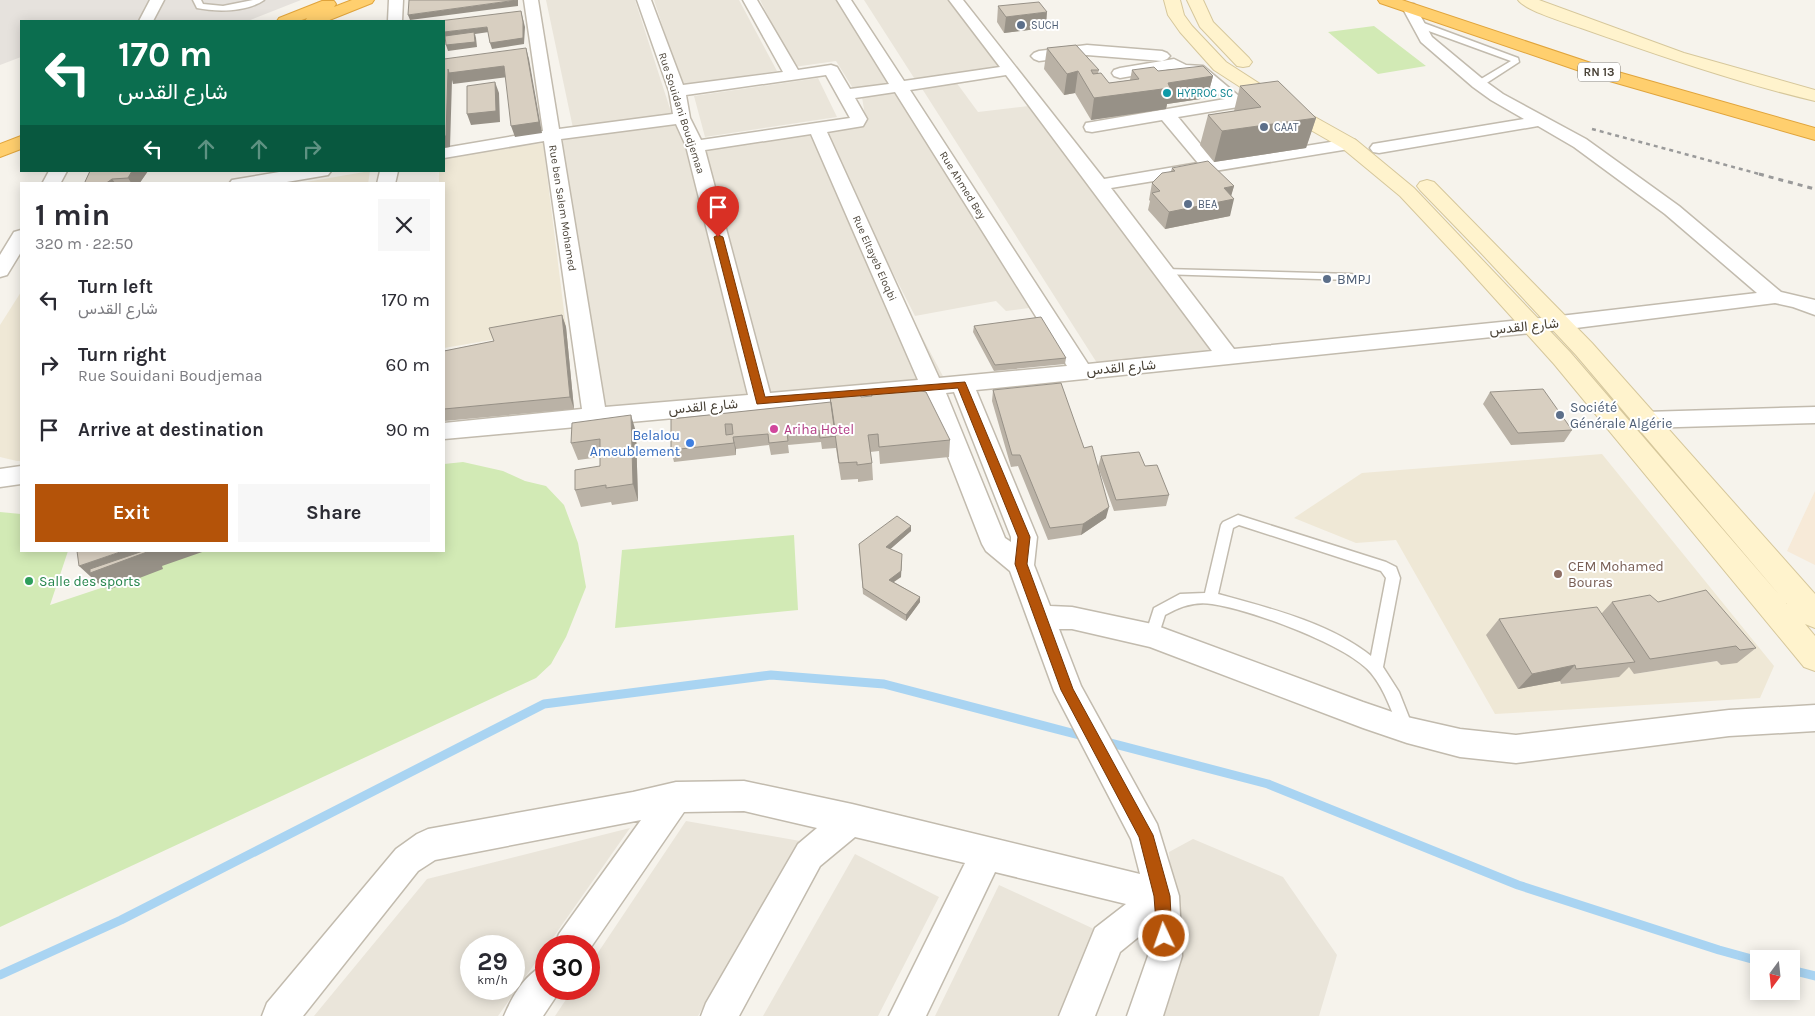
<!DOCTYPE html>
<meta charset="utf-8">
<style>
:root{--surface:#fff;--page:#f7f7f7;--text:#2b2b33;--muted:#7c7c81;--accent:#b45309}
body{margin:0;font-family:Karla,Vazirmatn,sans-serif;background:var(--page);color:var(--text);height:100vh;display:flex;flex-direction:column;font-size:19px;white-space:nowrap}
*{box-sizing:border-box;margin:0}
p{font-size:16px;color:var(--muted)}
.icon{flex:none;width:28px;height:28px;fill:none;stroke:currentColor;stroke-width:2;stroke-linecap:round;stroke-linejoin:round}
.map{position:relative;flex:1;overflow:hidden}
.drawer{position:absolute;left:20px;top:182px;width:425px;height:370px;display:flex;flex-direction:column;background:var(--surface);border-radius:0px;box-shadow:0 2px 12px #0003}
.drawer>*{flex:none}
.top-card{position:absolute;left:20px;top:20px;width:425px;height:152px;border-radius:0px;box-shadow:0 2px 12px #0003;background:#0b6e4f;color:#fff;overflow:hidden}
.needle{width:32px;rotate:195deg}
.buttons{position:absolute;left:1750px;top:950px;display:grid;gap:10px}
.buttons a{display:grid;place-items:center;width:50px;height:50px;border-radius:0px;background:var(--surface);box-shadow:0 2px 12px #0003;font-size:25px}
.speed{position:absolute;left:460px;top:935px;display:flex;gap:10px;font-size:25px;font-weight:700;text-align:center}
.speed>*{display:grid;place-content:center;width:65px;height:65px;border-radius:50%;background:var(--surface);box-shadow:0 2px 12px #0003;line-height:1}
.speed small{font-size:12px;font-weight:400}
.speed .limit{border:8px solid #d22;background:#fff;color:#111}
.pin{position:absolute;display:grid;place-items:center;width:42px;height:42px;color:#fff;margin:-51px -21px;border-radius:50% 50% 50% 0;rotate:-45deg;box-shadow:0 0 5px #0007}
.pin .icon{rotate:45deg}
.me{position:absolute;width:55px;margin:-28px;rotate:357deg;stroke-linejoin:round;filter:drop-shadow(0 0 4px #0008)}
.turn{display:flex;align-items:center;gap:18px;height:105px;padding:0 15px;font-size:22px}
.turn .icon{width:65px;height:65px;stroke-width:2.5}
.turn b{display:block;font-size:35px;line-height:42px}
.lanes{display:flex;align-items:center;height:48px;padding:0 15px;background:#0003;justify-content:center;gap:25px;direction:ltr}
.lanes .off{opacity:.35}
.round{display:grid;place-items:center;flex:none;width:52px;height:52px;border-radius:0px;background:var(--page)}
.summary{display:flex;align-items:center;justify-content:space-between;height:85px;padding:0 15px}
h1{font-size:30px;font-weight:700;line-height:38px}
.button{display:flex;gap:10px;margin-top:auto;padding:10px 15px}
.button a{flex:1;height:58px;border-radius:0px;background:var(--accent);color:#fff;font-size:20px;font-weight:700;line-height:58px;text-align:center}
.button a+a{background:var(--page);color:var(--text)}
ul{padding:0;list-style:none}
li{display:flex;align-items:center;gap:15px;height:65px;padding:0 15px}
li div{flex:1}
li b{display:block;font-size:19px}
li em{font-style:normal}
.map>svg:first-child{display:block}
</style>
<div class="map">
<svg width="1815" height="1016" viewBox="0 0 1815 1016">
<rect width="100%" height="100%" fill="#f6f3ec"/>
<path fill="#eae5da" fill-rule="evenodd" d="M546 0H635L672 115 573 128Z
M654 0H739L777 71 682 86Z
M760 0H836L890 84 854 90 836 61 794 67Z
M864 0H949L1004 73 916 81Z
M818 78 837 117 705 137 694 96Z
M956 82 978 112 1029 106 1211 352 1097 363 921 87Z
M894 91 1029 308 1006 311 996 301 915 316 820 130 866 122 862 97Z
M679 116 763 399 595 412 559 136Z
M814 134 945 380 764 398 696 147Z
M686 821 800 841 698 1016H555L573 989H589V966Z
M630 828 498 1016H314L427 879ZM471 946H514V989H471Z
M1193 839 1283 877 1337 955 1319 1016H1163L1178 954 1169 852Z
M855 854 939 897 878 1016H763Z
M999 885 1094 929 1058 1016H935Z"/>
<path fill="#f7ead8" d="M1815 491V565L1787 551Z"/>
<path fill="#e6e2dd" d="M0 0H301L248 21H21V57L0 65Z"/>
<path fill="#efe8d6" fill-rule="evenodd" d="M543 143 566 327 444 348V184H439V171H444V158Z
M370 171 368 184H300V183Z
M21 292V461H17L0 457V325Z
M1602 454 1774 666 1760 698 1495 714 1396 540 1356 543 1294 518 1362 473ZM1634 611 1737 663 1717 661 1634 674ZM1583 623 1618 677 1561 684 1560 681Z"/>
<path fill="#d2eab5" d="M1374 26 1426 66 1378 74 1328 32Z
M463 462 503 471 525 481 546 486 564 505 578 543 586 587 566 637 551 664 536 678 0 927V512L21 514V551H68L50 605 107 586 145 551H444V464Z
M794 535 798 610 615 628 622 550Z"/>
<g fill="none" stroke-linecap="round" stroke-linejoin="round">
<path stroke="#a9d4f2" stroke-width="9" d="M1103 741 1268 784 1518 885 1719 950 1759 961
M1791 970 1815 976
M0 975 121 920 544 704 771 675 884 684 1083 736"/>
<defs>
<path id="lane" d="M193 0H201L203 4 223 6 253 0H264C247 12 217 12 197 8Z
M1415 22H1421L1518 58 1519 62 1482 86H1476V82L1511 61 1415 26Z
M1164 269 1352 274 1357 277 1352 280 1160 274 1159 272Z
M1238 515 1386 562 1396 567 1400 578 1383 667 1399 692 1414 730 1412 735 1407 737 1402 735C1392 714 1386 691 1371 673 1348 645 1249 609 1212 604 1194 601 1179 607 1165 615L1157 640 1152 642 1147 640 1145 636 1154 608 1180 594 1205 593 1221 525 1223 522ZM1239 525 1381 571 1386 578 1371 656C1330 623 1269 608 1218 594L1233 528Z"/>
<path id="street" d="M150 0H164L153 21H139Z
M389 0H403L402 21H388Z
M524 0H538L559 129 673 114 669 91 637 0H651L683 85 783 72 743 0H757L798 70 831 65 837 67 850 89 889 84 837 0H851L904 81 1000 67 949 0H963L1104 179 1198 163 1162 120 1092 132 1086 131 1084 127 1086 123 1092 122 1225 99 1193 74 1183 75 1171 69 1120 78 1114 76 1112 73 1114 70 1120 68 1174 59 1186 65 1203 66 1246 102 1244 105 1238 107 1178 117 1214 161 1349 139 1355 140 1358 144 1355 148 1349 149 1111 188 1234 349 1560 316 1757 293 1665 214 1574 147 1538 126 1379 153 1373 152 1370 148 1373 144 1379 143 1524 119 1491 100 1473 87 1421 42 1402 7 1404 4H1414L1432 37 1485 81 1503 94 1586 139 1679 206 1781 292 1815 300V315L1793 307 1775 303 1560 330 976 390 1037 537 1034 565 1050 606 1072 607 1152 624 1363 702 1407 717 1460 729 1516 735 1729 710 1815 705V731L1729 736 1516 763 1460 757 1407 743 1363 728 1150 647 1072 629H1059L1081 686 1157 824 1179 896 1182 956 1163 1016H1127L1148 956 1147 930 1120 952 1095 1016H1059L1095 928 1126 904 995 872 926 1016H889L965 863 855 837 820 866 739 1016H701L706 1003 798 844 817 828 744 811 684 812 589 950V946H554L559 934 641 820 435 860 418 871 303 1016H262L267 1003 396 849 417 834 428 829 633 792 676 782 744 781 852 804 1140 874 1131 839 1054 691 1010 571 986 551 982 544 924 395 444 439V423L582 409 544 141 444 158V148L543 131ZM826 75 850 118 701 140 690 118 686 95ZM1006 75 1212 351 1088 364 910 90ZM895 92 1067 366 939 378 827 132 863 126 867 119 855 98ZM676 124 686 146 748 395 605 407 561 139ZM811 134 918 380 770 393 705 150ZM954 392 1011 537V542L1005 538 946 393Z
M1087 45 1162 51 1167 53 1170 56 1167 59 1162 61 1087 55 1039 61 1034 59 1031 56 1034 53 1039 51Z
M49 171H67L60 184H42Z
M285 171H331L328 175 322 176 275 184H229L232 180 238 179Z
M380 171H398L395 184H377Z
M21 230V252L7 275 0 277V255L14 232Z
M1815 407V423L1645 428 1637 426 1633 420 1637 414 1645 412Z
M21 466V484L0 487V469Z
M546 965V989H561L543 1016H504C512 997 526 972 546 965Z"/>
<path id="secondary" d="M1164 0H1180L1184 15 1192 26 1226 62 1288 102 1356 140 1414 188 1570 352 1787 604 1576 355 1481 253 1420 190 1417 186 1420 182 1427 180 1434 182 1592 343 1815 594V628L1805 624 1815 636V671L1804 667 1554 364 1461 261 1400 196 1342 148 1276 110 1214 70 1180 32 1168 15Z
M1187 0H1203L1213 22 1249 58 1252 62 1249 66 1243 67 1237 66 1200 27Z
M1518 0H1539L1684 53 1815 90V101C1735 82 1658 55 1581 28 1567 23 1526 11 1518 0Z"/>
<path id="highway" d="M352 0H374L372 3 327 21H305L307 18 299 21H277L279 18 322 1H334L336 4 334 7Z
M1378 0H1402L1618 72 1815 128V140L1606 80 1380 3Z
M21 136V149L0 157V144Z"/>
</defs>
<use href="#lane" stroke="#c2bbae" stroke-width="3"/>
<use href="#street" stroke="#c2bbae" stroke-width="3"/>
<use href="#secondary" stroke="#d6c79b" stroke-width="2"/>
<use href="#highway" stroke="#e0a43c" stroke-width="2"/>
<use href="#lane" fill="#fff" fill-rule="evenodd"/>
<use href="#street" fill="#fff" fill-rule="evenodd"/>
<use href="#secondary" fill="#fff3cd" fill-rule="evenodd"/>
<use href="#highway" fill="#ffcf6e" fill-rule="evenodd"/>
<path stroke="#9a9a9a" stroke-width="2.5" stroke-dasharray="4 4" stroke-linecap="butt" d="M1592 129 1763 175"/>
<path stroke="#9a9a9a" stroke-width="3" stroke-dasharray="5 5" stroke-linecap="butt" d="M1759 174 1815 189"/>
</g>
<path fill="#bab2a6" d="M998 6 1046 28 1004 33 997 22Z
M1047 48 1099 70 1098 73 1109 83 1130 80 1132 70 1158 71 1213 76 1207 98 1167 104 1166 109 1091 120 1075 93 1064 95 1044 69Z
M1240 86 1316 118 1306 148 1214 162 1200 145 1208 115 1234 111Z
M1172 168 1234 186 1231 195 1230 216 1165 229 1148 210 1150 201 1149 200 1152 183 1171 171Z
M90 171H148L139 184H84Z
M562 315 566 327 574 409 444 421V351L494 341Z
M974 326 1066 358 1065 364 994 371 973 332Z
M993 390 1106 518 1081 535 1048 540 1018 466 1011 467 992 401Z
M1490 392 1572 430 1564 442 1511 445 1483 404Z
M861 397 950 440 949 457 880 464 879 451 870 452 872 463 873 480 858 482V479L841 480 836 448 822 449 821 442 788 445 789 453 771 455 769 445 736 449V455L674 462 671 450V419L831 403Z
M636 432 638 501 612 505 611 502 581 507 575 490 600 466V457L578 460 571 443Z
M1101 456 1145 466 1169 495 1166 506 1114 511 1098 467Z
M911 526V531L890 549 901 577 894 582 920 597V602L906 621 863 594 859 544Z
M1612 602H1658L1756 648 1737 663 1721 665 1717 661 1634 674 1629 667 1619 677 1561 684 1560 681 1518 689 1486 635 1499 619 1602 613Z"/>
<path fill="#979187" d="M517 0H518V6L410 20 408 15Z
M521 11 525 27 524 44 492 49 490 43Z
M1047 12 1046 28 1004 33 1006 17Z
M487 27 489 32 475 34 476 38 477 47 448 51 446 45 475 34 444 38V32Z
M526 48 529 59 542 133 515 137 511 126Z
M504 66 508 77 453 84 452 80 450 147 444 148V136L448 69Z
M1078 71 1075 93 1064 95 1067 74Z
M1213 76 1207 98 1167 104 1166 109 1091 120 1094 98 1168 83Z
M495 82 499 93 500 122 471 125 467 114Z
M1316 118 1306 148 1214 162 1222 131Z
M132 171H148L139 184H132L128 178Z
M112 179 116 184H105Z
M1234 186 1230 200 1234 199 1230 216 1165 229 1169 212 1224 188Z
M562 315 566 327 574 409 570 397Z
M631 415 636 432 638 501 633 484Z
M733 437 736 449V455Z
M1109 507 1106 518 1081 535 1083 524Z
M911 526V531L886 553V547Z
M123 551H205L162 566 163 569 108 590 104 586 102 587 79 566Z
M902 560 901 577 889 585V580Z
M920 597V602L906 621V615Z
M1575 665 1560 681 1518 689 1532 674Z"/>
<path fill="#d8cfc1" stroke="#979187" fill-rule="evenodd" d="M409 0H517L408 15Z
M1039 2 1047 12 1006 17 998 6Z
M521 11 523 22V38L490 43 487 27 444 32V21H439Z
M474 32 475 42 446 45 445 36Z
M1076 45 1099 70H1091L1093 74 1101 73 1109 83 1139 79 1132 70 1154 67 1158 71 1203 66 1213 76 1168 83 1170 88 1094 98 1078 71 1067 74 1047 48Z
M526 48 539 122 511 126 504 66 449 73 448 69 446 136H444V59Z
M1278 81 1316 118 1222 131 1208 115 1261 107 1240 86Z
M495 82 496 111 467 114V86Z
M1208 161 1234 186 1224 188 1234 199 1169 212 1152 193 1160 191 1152 183 1162 173 1175 171 1172 168Z
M90 171H132L128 178 112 179 105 184H84Z
M562 315 570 397 444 409V351L494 341 489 328Z
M1041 317 1066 358 995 365 974 326Z
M1061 383 1084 448 1092 446 1109 507 1083 524 1050 528 1020 455H1012L993 390Z
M910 388 926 392 950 440 879 447 878 434 868 435 872 463 857 465V462L839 463 830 397 860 393 861 397 872 396 871 392Z
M1543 389 1572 430 1518 433 1490 392Z
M831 402 836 436 820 438 819 430 787 433 788 441 769 443 768 434 733 437 734 443 671 450V419ZM725 424H732L733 434 726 435Z
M631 415 633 484 606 488V485L575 490V470L600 466V439L571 443 572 423Z
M1139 452 1145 466 1157 465 1169 495 1116 500 1101 456Z
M897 516 911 526 886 547 902 554 901 571 889 580 920 597 906 615 863 588 859 544Z
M77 551H123L79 566Z
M143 551H147V552L90 573V569Z
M1706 590 1756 648 1740 650 1736 646 1650 659 1612 602 1650 595 1658 602Z
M1597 607 1635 662 1576 669 1575 665 1532 674 1499 619Z"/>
<path fill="#b45309" stroke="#753606" d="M718 235 723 237 765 397 965 382 1030 537 1027 564 1073 689 1153 835 1170 896 1172 936 1170 941 1164 944 1159 941 1157 936 1154 896 1139 837 1061 690 1015 564 1018 537 958 388 757 404 714 237Z"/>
<g fill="#5c6f8a" stroke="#fff" stroke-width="2">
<circle cx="1021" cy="25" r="5"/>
<circle cx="1264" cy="127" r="5"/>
<circle cx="1188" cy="204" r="5"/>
<circle cx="1327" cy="279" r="5"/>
<circle cx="1560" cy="415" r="5"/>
</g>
<circle fill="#0f9aa8" stroke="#fff" stroke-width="2" cx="1167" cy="93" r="5"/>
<circle fill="#d1479c" stroke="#fff" stroke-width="2" cx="774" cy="429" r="5"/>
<circle fill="#3f7fe0" stroke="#fff" stroke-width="2" cx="690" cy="443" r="5"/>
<circle fill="#8d6e63" stroke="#fff" stroke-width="2" cx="1558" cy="574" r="5"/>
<circle fill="#2e9e5b" stroke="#fff" stroke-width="2" cx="29" cy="581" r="5"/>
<g text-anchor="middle" stroke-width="4" stroke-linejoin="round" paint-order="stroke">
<g font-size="11" fill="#4e5e75" stroke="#fff" text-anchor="start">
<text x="1031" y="29">SUCH</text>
<text x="1274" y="131">CAAT</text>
<text x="1198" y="208">BEA</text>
</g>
<g font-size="11" fill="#0d838f" stroke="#fff" text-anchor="start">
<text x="1177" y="97">HYPROC SC</text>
</g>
<g font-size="11" fill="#4b4439" stroke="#fff">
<text transform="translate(682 113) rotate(72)" y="4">Rue Souidani Boudjemaa</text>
<text transform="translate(963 185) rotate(58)" y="4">Rue Ahmed Bey</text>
<text transform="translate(563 208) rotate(81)" y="4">Rue ben Salem Mohamed</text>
<text transform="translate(875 258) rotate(66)" y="4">Rue Eltayeb Eloqbi</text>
</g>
<rect fill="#fff" stroke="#817c74" stroke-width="1" x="1578" y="62.5" width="42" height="19" rx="4"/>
<g font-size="12" font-weight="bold" fill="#4b4439">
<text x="1599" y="76">RN 13</text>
</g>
<g font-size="14" fill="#4e5e75" stroke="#fff" text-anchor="start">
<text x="1337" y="284">BMPJ</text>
<text x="1570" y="412">Société<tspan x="1570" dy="16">Générale Algérie</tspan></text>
</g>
<g font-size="14" fill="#4b4439" stroke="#fff">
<text transform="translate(1524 326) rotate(-6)" y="5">شارع القدس</text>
<text transform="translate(1121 367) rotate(-5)" y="5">شارع القدس</text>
<text transform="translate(703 406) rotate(-5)" y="5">شارع القدس</text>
</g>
<g font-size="14" fill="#b23c85" stroke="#fff" text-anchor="start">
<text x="784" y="434">Ariha Hotel</text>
</g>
<g font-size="14" fill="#366cbe" stroke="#fff" text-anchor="end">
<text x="680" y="440">Belalou<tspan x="680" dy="16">Ameublement</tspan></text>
</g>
<g font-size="14" fill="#785e54" stroke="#fff" text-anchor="start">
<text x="1568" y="571">CEM Mohamed<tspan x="1568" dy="16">Bouras</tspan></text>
</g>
<g font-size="14" fill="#27864d" stroke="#fff" text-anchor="start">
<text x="39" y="586">Salle des sports</text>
</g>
</g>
</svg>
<div class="buttons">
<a><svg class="needle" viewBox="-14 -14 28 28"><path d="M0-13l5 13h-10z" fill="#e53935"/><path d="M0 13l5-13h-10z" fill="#7c7c81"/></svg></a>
</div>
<div class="speed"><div>29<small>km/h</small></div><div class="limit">30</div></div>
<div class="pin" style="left:718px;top:237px;background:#d93025"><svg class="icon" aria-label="arrive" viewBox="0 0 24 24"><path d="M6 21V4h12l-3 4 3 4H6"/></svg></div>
<svg class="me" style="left:1164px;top:936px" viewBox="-20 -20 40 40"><circle r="17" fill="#b45309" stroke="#fff" stroke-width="3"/><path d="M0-11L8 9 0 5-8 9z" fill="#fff"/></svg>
<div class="top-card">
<div class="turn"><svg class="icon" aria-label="left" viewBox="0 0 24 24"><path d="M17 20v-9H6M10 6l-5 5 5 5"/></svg><div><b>170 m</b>شارع القدس</div></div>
<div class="lanes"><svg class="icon" aria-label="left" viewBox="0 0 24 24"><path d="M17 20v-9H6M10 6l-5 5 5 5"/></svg><svg class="icon off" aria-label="ahead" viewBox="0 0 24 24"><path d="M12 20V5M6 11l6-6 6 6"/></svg><svg class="icon off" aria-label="ahead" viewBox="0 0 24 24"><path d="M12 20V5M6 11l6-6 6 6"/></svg><svg class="icon off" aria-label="right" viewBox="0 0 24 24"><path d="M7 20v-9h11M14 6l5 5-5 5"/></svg></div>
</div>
<section class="drawer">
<div class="summary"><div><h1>1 min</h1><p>320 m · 22:50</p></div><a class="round"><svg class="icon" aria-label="close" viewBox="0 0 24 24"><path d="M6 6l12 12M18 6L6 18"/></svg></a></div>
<ul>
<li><svg class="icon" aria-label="left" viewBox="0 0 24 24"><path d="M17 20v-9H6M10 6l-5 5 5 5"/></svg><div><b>Turn left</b><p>شارع القدس</p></div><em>170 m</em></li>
<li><svg class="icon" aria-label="right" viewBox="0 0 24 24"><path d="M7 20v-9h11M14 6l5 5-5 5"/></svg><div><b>Turn right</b><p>Rue Souidani Boudjemaa</p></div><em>60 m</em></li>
<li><svg class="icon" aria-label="arrive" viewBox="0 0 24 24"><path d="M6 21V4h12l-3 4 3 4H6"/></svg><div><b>Arrive at destination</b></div><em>90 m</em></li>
</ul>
<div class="button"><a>Exit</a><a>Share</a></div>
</section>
</div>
